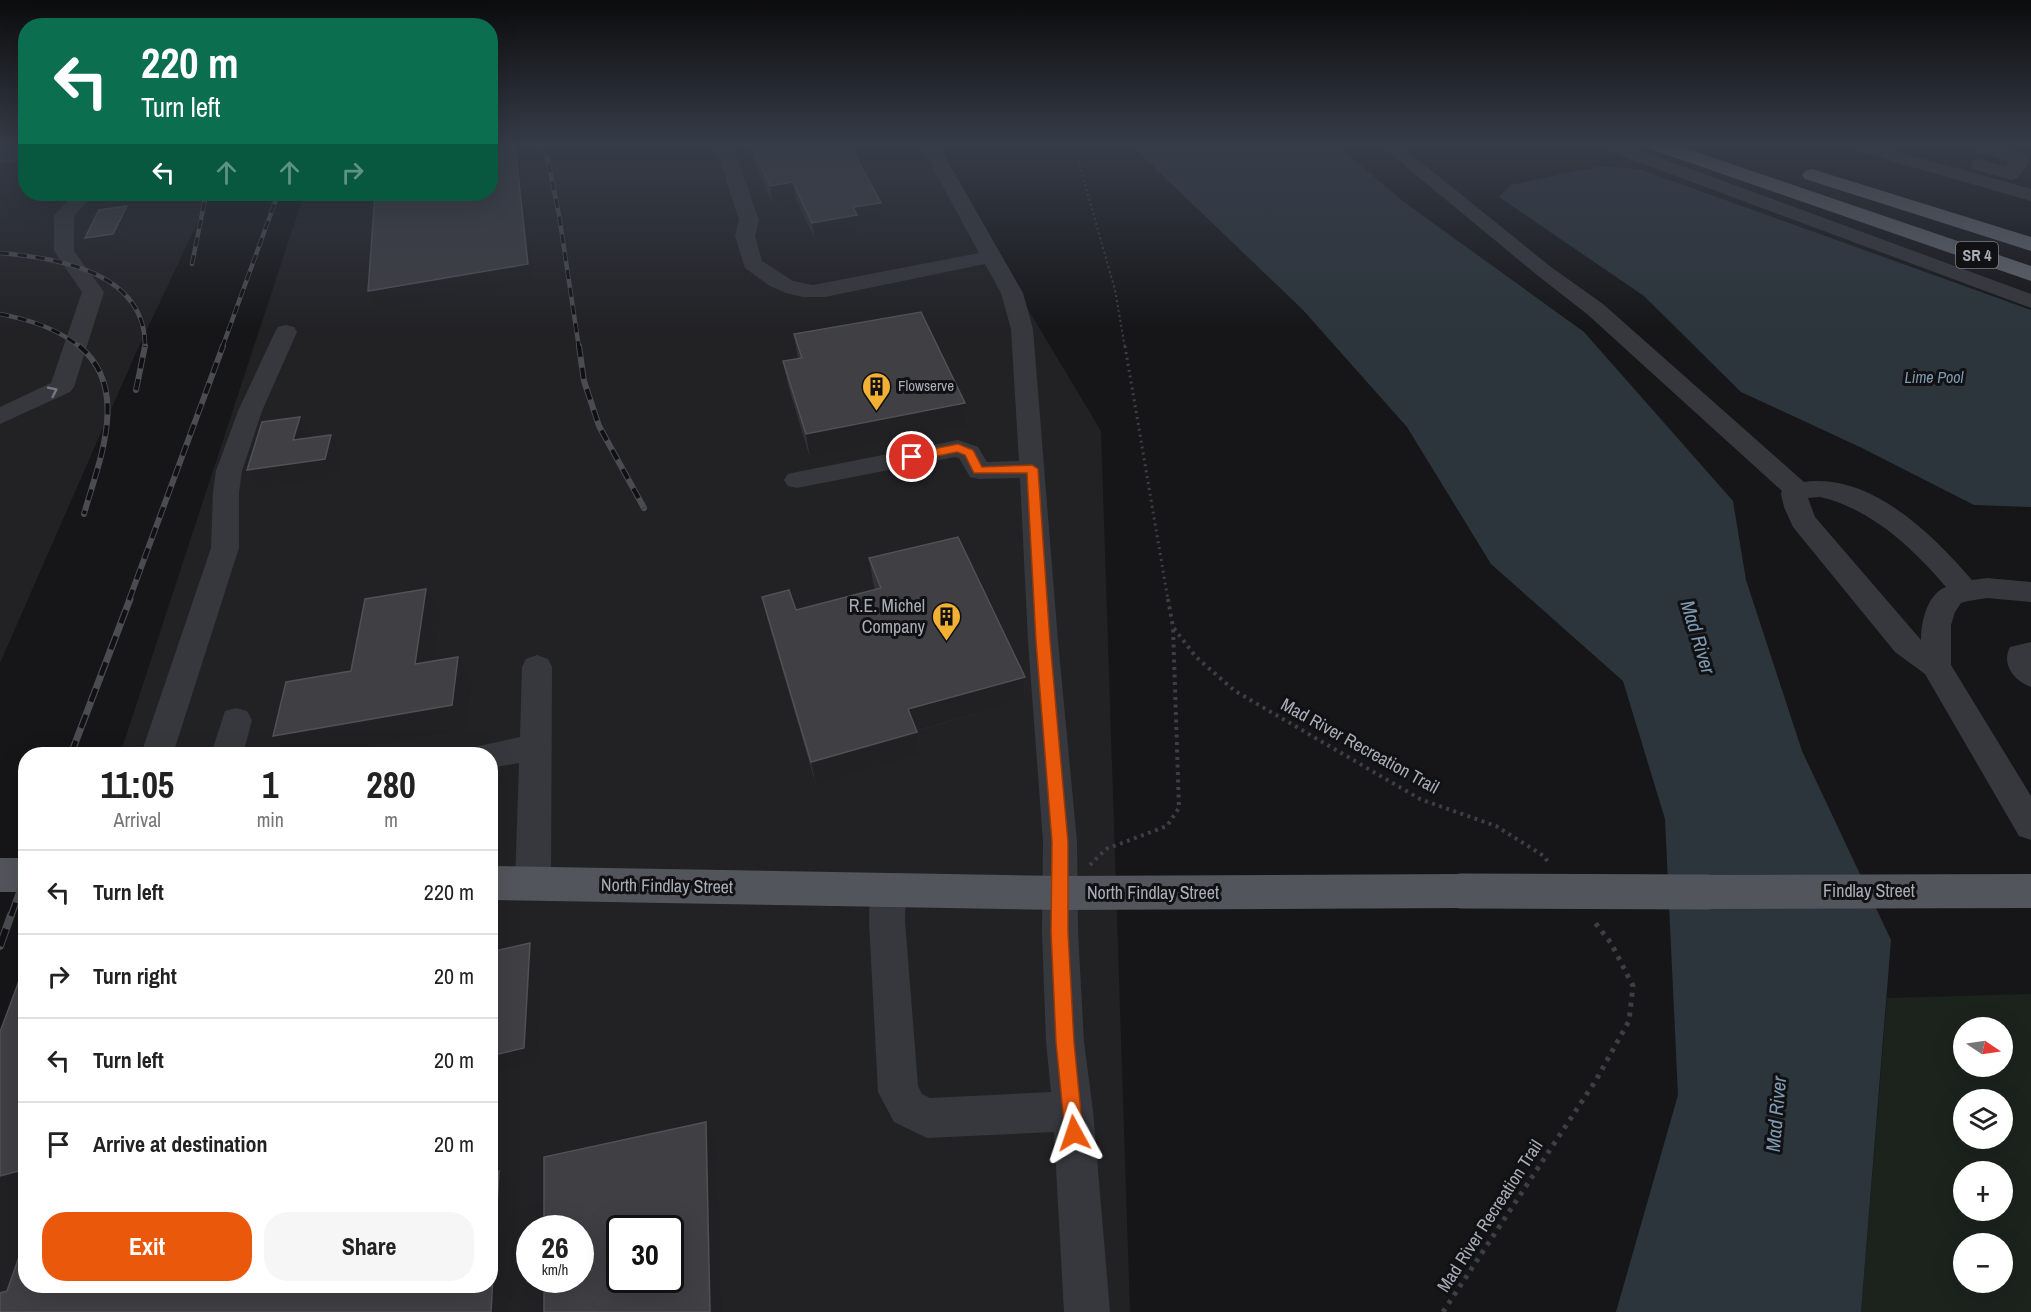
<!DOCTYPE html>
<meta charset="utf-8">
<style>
:root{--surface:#fff;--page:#f6f6f6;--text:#222;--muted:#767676;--line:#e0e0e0;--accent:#ea580c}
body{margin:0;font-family:"Archivo Narrow",sans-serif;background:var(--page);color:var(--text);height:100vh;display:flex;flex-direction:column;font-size:22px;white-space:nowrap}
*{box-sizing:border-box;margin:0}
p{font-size:20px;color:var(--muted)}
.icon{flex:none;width:33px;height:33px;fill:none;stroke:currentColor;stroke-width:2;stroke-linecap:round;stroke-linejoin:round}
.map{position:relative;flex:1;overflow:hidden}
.drawer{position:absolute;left:18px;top:747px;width:480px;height:546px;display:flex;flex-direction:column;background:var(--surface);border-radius:24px;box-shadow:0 6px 24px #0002}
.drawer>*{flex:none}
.hud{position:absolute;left:18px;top:18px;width:480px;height:183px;border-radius:24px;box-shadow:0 6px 24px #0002;background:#0b6e4f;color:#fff;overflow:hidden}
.needle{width:39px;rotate:103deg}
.tools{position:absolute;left:1953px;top:1017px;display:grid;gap:12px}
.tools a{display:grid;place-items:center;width:60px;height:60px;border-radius:50%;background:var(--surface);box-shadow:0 6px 24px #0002;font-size:30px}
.speed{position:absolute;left:516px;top:1215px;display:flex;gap:12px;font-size:30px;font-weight:700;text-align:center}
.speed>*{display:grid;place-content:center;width:78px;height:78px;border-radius:50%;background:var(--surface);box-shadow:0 6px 24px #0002;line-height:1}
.speed small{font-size:15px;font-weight:400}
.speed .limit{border:3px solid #111;border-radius:9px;background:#fff;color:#111}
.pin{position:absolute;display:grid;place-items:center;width:51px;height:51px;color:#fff;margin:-26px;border:3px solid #fff;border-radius:50%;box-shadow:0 2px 6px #0007}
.me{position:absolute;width:66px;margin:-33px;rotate:355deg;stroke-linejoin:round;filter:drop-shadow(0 0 4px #0008)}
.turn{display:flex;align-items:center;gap:21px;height:126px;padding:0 24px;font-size:27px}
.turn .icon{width:78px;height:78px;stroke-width:2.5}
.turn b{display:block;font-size:42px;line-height:51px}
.lanes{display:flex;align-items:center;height:57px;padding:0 24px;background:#0003;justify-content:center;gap:30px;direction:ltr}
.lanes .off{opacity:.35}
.eta{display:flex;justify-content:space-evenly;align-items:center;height:102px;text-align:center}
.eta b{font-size:36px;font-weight:700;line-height:42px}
.action{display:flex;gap:12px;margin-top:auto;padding:12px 24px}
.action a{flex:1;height:69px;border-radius:24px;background:var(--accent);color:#fff;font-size:24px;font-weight:700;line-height:69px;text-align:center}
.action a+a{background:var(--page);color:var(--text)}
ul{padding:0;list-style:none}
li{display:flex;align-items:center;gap:18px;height:84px;padding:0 24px;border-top:2px solid var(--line)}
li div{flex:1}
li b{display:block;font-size:22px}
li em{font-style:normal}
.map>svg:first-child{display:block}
</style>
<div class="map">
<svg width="2031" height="1312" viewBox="0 0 2031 1312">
<rect width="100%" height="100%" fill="#161618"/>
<path fill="#222225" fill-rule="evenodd" d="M0 146H25L26 194H211L135 355 0 663Z
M491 146H930L1101 431 1130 1312H0V1114L25 1038 26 1286H490V754H120L304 194H490ZM530 1228H580V1280H530ZM620 1228H670V1280H620Z"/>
<path fill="#1c231d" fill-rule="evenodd" d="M2031 994V1312H1861L1887 998ZM1964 1028H2002V1066H1964ZM1964 1100H2002V1138H1964ZM1964 1172H2002V1210H1964ZM1964 1244H2002V1282H1964Z"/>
<path fill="#2c353c" d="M1132 146H1338L1404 202 1584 332 1733 501 1746 580 1802 751 1891 940 1861 1312H1616L1678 1095 1665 819 1623 681 1491 564 1407 427 1303 310Z
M1602 166 1639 169 2031 310V507L1974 505 1862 448 1741 392 1644 296 1499 197 1510 185Z"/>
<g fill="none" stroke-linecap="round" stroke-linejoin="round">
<path stroke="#3d3f44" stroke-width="2" stroke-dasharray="2 3" stroke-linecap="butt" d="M1074 146 1115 290 1125 348"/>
<path stroke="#3d3f44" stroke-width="3" stroke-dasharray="2 4" stroke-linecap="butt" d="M1125 346 1168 600"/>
<path stroke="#3d3f44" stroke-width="4" stroke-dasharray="3 4.5" stroke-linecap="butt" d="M1168 599 1173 627 1196 657 1235 691 1420 799 1496 826 1544 856 1548 862
M1090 865 1106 849 1167 826 1179 808 1173 628"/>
<path stroke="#3d3f44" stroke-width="5" stroke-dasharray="4 6" stroke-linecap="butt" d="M1443 1312 1596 1080 1629 1021 1633 986 1611 943 1593 920"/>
<path fill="#37383d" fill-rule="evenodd" d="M715 146H733L759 220 755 236 762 261 793 281 813 285 979 253 921 146H939L1023 293 1033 329 1058 641 1077 842 1078 932 1084 1042 1093 1111 1110 1312H1064L1054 1132 927 1138 894 1122 878 1092 869 921 870 890 875 879 888 874 901 879 906 890 905 921 918 1086 922 1094 930 1098 1051 1092 1046 1042 1042 932 1043 842 1028 641 1020 478 979 479 970 477 959 458 955 457 797 488 788 486 784 480 788 474 797 472 958 440 978 447 987 462 1019 461 1011 329 1001 293 985 264 825 297H803L786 293 770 286 745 268 735 236 739 220Z
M1381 146H1401L1551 267 1603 304 1804 482C1871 473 1931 533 1972 580L1987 578 2031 582V602L1987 598 1968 601 1961 603 1955 612 1951 625V665L2031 796V840L2019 836 1925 674 1895 652 1793 527 1784 507 1781 494 1782 491 1587 314 1537 275ZM1820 497C1870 508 1913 548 1946 587 1927 594 1921 622 1921 640L1815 517 1808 498Z
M1603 146H1628L2031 294V308L1606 150Z
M1850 146H1878L2031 189V201L1853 150Z
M1970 146H1997L2028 155 2030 159 2018 178 2011 180 1973 169 1971 165 1973 161 1980 159 2006 167 2010 162 1973 150Z
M26 150V162L0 163V151Z
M74 194H94L74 216V251L104 292 74 387 70 392 0 424V407L51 383 82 292 54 251V215Z
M286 325 294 327 297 332 262 411 242 471 239 492V548L173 754H141L211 548 213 492 216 471 238 411 275 332 278 327Z
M2031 642V687C2014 681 2001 664 2010 647Z
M537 655 548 659 552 667 551 884 545 895 533 900 521 895 515 884 519 763 490 768V754H474L479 746 520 737 522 667 526 659Z
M236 708 247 711 252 720 243 754H211L225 711Z"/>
<path fill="#53555c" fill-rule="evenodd" d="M0 858H26V892H0Z
M490 866 1061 876 1462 874 1476 879 1481 891 1476 903 1462 908 1061 910 490 900Z
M2031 874V908L1707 909 1693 904 1688 892 1693 880 1707 875Z"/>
<path fill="#63666e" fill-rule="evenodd" d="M1650 146H1679L2031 266V281L1653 150Z
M1812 169 2031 237V251L1805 179 1802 175 1805 171Z"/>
<defs>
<path id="rail-far3" d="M545 146 559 215 579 348
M0 253C58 258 147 272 145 348
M192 264 206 194
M0 314C30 320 57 328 81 348
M222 348 278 194"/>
<path id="rail-far2" d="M79 346C131 388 99 461 84 514
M579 346 584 381 599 426 644 508
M136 390 145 346
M129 600 223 346"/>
<path id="rail-far1" d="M71 754 130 599
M11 916 26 874"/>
<path id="rail" d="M0 946 11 915"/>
</defs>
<use href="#rail-far3" stroke="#4a4c52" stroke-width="4.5"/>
<use href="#rail-far2" stroke="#4a4c52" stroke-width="6"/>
<use href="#rail-far1" stroke="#4a4c52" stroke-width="7"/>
<use href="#rail" stroke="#4a4c52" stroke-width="8"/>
<use href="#rail-far3" stroke="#111113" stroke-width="3" stroke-dasharray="9" stroke-linecap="butt"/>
<use href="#rail-far2" stroke="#111113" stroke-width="4" stroke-dasharray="11" stroke-linecap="butt"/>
<use href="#rail-far1" stroke="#111113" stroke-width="4.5" stroke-dasharray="14" stroke-linecap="butt"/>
<use href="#rail" stroke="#111113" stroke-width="6" stroke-dasharray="18" stroke-linecap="butt"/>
<path stroke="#53555c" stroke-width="35" d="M1462 891 1707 892"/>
</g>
<path fill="#323236" d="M748 146H850L881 203 883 220 858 224 859 233 815 240 796 199 772 203Z
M794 334 966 427 810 458 788 385 783 361 798 359Z
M869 558 1025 677 1024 700 916 731 919 755 816 785 768 621 762 597 796 610 875 590 873 582Z"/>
<path fill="#212124" d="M515 146H517L520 157 534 282 377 308 368 291Z
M793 182 796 199 772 203 770 186Z
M881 203 883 220 858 224 859 233 815 240 812 223 853 207Z
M127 206 134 218 121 246 92 250 85 238Z
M965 403 966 427 810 458 806 434Z
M300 417 310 435 304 459 293 440Z
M331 435 341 453 336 477 259 488 247 470Z
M426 589 440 613 429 687 415 664Z
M458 657 471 680 466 729 317 754H288L273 736Z
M1025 677 1024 700 911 732 908 709Z
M917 732 919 755 816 785 811 762Z
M530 943 541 959 536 1062 490 1073V1056Z
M706 1122 716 1139 721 1312H710Z
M26 1169V1194L0 1201V1176Z
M499 1171 516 1187 510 1312H491Z"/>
<path fill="#3f3f44" stroke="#4f5156" stroke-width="1.5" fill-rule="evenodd" d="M490 146H515L528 264 368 291 375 194H490Z
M752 146H850L881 203 853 207 857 215 812 223 793 182 770 186Z
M127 206 113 234 85 238 99 210Z
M921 312 965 403 806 434 783 361 802 358 794 334Z
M300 417 293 440 331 435 325 459 247 470 262 422Z
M958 537 1025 677 908 709 917 732 811 762 762 597 789 590 796 610 881 588 869 558Z
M426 589 415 664 458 657 452 705 273 736 286 682 351 671 365 599Z
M530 943 524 1048 490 1056V952Z
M26 962V1169L0 1176V1032Z
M706 1122 710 1312H544V1280H580V1228H544V1157ZM620 1228H670V1280H620Z
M499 1171 491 1312H0V1293L7 1291 25 1240 26 1239V1286H490V1174Z"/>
<defs><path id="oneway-chevron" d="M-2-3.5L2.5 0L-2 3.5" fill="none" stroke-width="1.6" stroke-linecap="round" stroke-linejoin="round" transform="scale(1.5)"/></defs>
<use stroke="#757881" href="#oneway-chevron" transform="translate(53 391) rotate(-26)"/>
<linearGradient id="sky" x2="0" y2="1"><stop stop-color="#0c0c0d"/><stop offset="0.44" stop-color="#363c48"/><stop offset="1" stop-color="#363c48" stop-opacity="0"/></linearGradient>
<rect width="2031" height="329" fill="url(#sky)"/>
<path fill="#ea580c" stroke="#983908" stroke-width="1.5" d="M958 444 973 450 982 467 1032 465 1038 469 1050 641 1068 842V932L1074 1042 1083 1133 1081 1140 1074 1142 1068 1140 1065 1133 1056 1042 1051 932 1052 842 1036 641 1027 473H974L965 455 957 452 912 461 906 457 912 453Z"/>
<defs>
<symbol id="building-pin" viewBox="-11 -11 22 30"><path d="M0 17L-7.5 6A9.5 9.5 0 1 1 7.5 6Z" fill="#f2b134" stroke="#111113"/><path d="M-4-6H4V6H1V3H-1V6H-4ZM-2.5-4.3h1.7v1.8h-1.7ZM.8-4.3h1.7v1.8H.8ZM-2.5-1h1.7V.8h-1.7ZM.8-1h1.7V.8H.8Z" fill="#111"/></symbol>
</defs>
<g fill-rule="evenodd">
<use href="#building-pin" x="860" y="370" width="33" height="45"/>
<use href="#building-pin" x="930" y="600" width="33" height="45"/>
</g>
<g text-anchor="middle" stroke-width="6" stroke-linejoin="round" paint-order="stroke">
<g font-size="15" fill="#a8adb8" stroke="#111113" text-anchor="start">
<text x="898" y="391">Flowserve</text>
</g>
<rect fill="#111113" stroke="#7b7e86" stroke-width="1.5" x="1956" y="242" width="42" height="26" rx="4.5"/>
<g font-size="16" font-weight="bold" fill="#a8adb8">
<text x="1977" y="261">SR 4</text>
</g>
<g font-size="16" font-style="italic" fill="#7f9bb3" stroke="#111113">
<text x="1934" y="383">Lime Pool</text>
</g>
<g font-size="18" fill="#a8adb8" stroke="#111113" text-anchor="end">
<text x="925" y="612">R.E. Michel<tspan x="925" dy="21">Company</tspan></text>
</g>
<g font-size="18" fill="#a8adb8" stroke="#111113">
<text transform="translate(1360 746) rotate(29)" y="6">Mad River Recreation Trail</text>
<text transform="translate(667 886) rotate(1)" y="6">North Findlay Street</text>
<text x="1869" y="897">Findlay Street</text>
<text x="1153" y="899">North Findlay Street</text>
<text transform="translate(1490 1216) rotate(-57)" y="6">Mad River Recreation Trail</text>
</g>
<g font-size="20" font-style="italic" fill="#7f9bb3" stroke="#111113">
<text transform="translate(1698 637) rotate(73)" y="7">Mad River</text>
<text transform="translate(1776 1114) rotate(-85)" y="7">Mad River</text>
</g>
</g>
</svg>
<div class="tools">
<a><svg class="needle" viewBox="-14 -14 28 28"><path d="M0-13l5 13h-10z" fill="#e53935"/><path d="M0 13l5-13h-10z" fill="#767676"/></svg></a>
<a><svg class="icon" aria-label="layers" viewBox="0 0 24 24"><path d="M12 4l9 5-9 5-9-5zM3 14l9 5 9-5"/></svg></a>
<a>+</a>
<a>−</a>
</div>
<div class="speed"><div>26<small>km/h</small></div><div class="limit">30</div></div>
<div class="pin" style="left:912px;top:457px;background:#d93025"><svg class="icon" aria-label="arrive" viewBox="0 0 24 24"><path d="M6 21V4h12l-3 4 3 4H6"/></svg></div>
<svg class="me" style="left:1074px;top:1133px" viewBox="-20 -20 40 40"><path d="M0-17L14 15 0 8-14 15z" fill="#ea580c" stroke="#fff" stroke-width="4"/></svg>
<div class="hud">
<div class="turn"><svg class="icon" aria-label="left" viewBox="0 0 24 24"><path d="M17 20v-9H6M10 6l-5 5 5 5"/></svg><div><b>220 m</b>Turn left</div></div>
<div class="lanes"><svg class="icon" aria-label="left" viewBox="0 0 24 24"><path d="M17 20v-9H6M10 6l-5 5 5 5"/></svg><svg class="icon off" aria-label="ahead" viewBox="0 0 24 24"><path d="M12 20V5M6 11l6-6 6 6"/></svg><svg class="icon off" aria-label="ahead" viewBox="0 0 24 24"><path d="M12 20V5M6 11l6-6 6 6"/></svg><svg class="icon off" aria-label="right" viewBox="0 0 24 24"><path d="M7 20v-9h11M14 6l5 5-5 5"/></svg></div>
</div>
<section class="drawer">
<div class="eta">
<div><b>11:05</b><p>Arrival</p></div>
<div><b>1</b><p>min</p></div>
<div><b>280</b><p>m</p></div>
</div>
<ul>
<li><svg class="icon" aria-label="left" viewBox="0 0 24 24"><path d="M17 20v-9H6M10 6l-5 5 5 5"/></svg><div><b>Turn left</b></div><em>220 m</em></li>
<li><svg class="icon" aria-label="right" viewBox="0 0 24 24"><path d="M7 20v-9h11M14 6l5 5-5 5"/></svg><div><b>Turn right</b></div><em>20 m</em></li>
<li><svg class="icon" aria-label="left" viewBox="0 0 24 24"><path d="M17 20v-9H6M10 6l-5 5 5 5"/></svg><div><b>Turn left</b></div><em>20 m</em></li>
<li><svg class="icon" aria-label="arrive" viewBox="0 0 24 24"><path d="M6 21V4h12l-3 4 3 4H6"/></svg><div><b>Arrive at destination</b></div><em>20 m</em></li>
</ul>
<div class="action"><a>Exit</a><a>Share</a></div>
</section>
</div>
